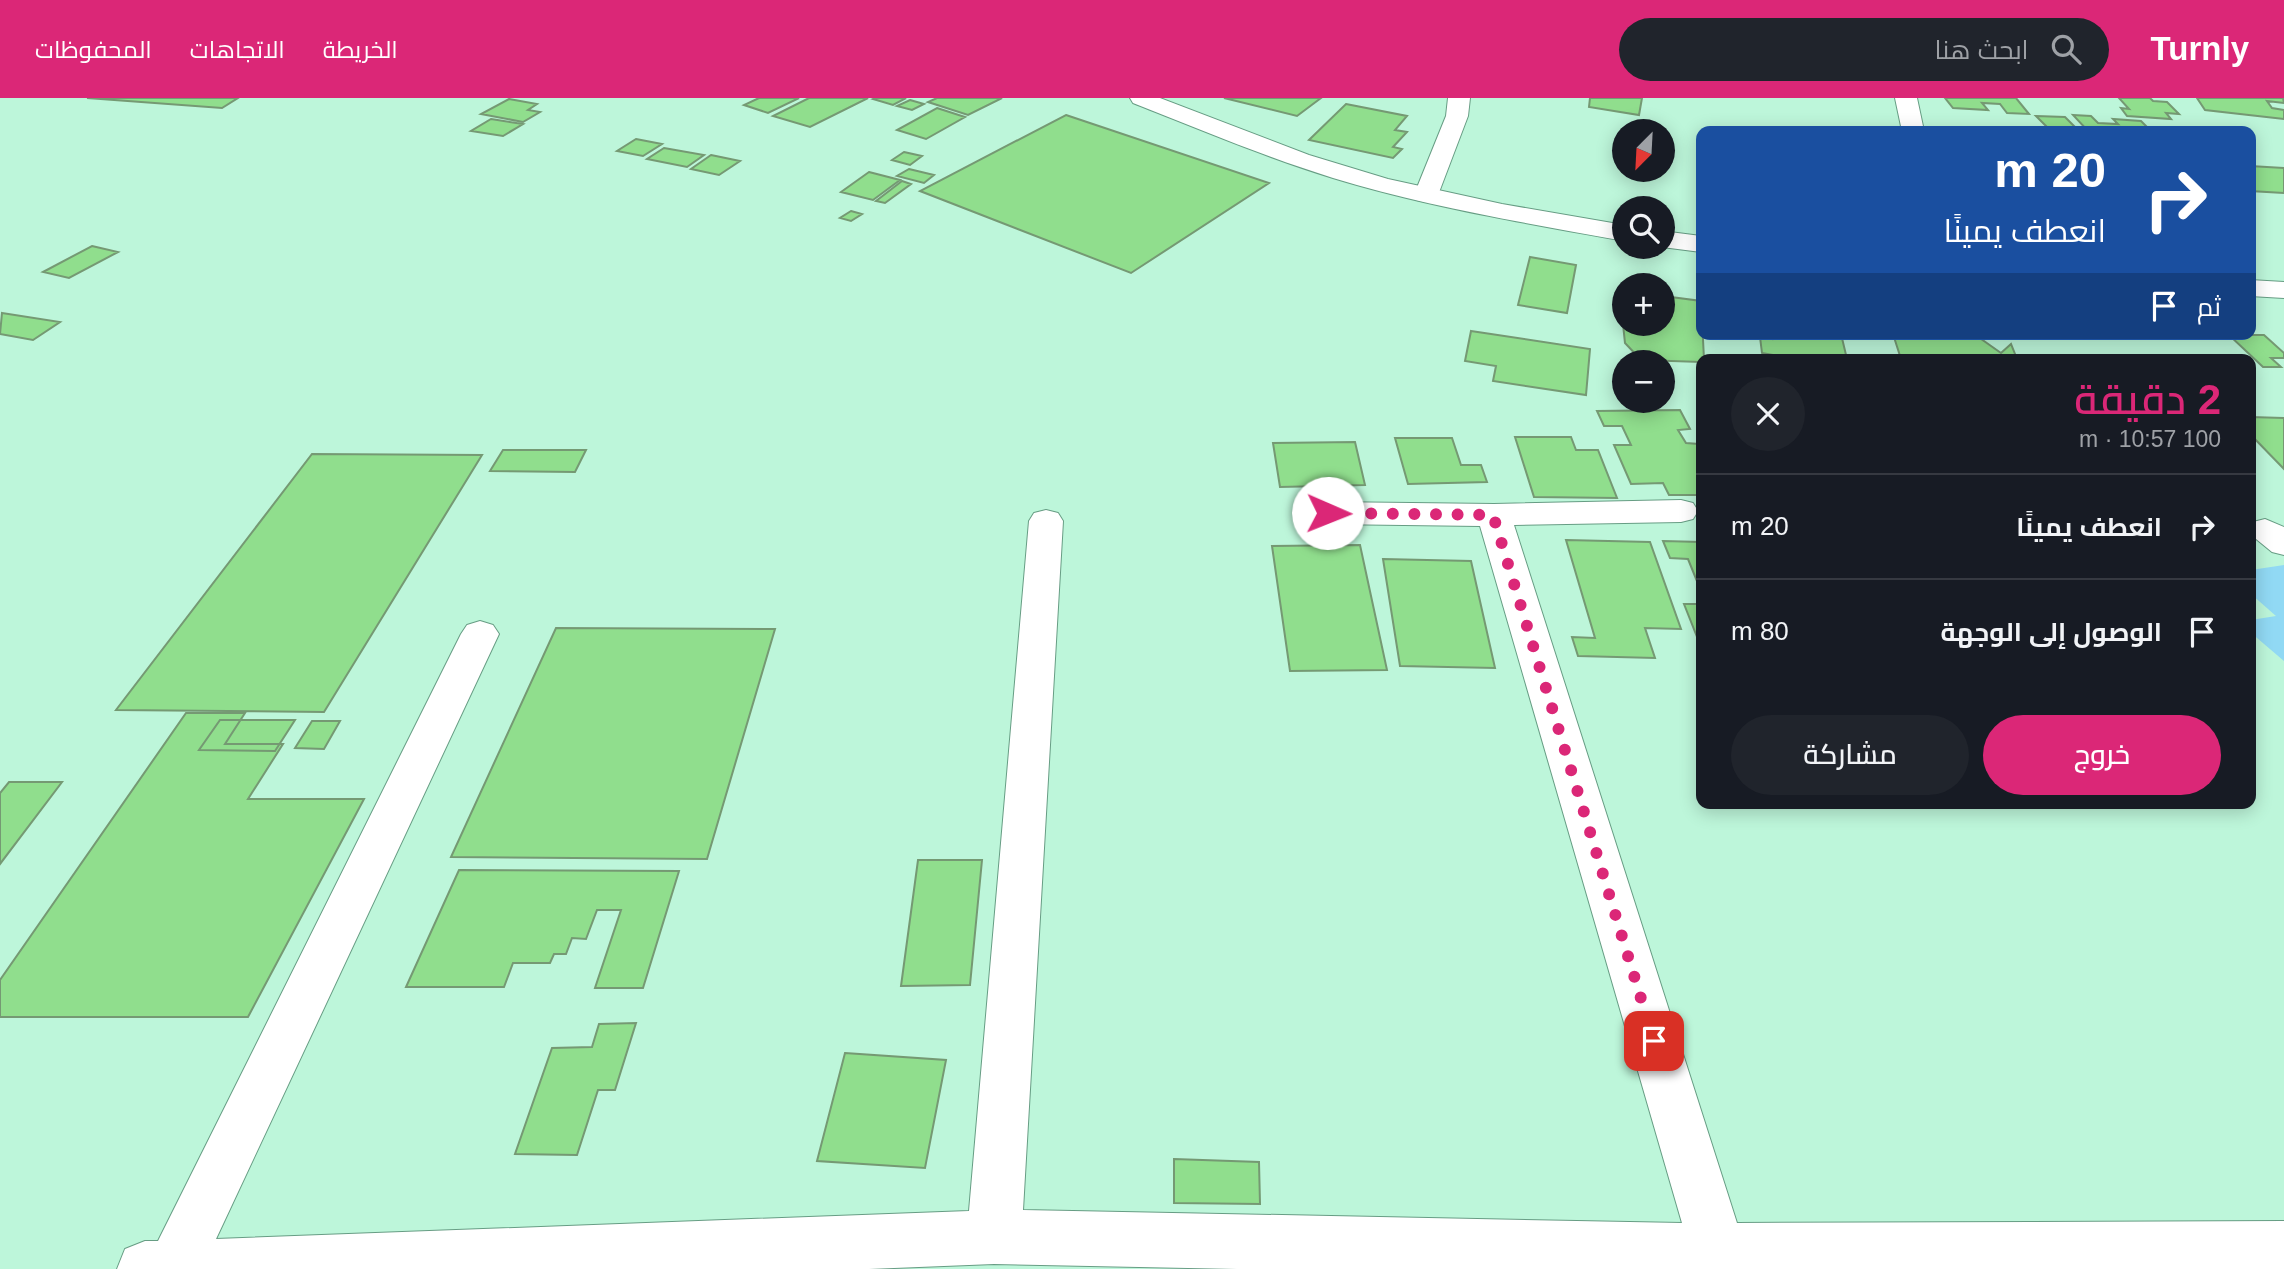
<!DOCTYPE html>
<html lang="ar">
<meta charset="utf-8">
<style>
:root{--surface:#171b24;--page:#20242c;--text:#f1f3f6;--muted:#9ea1a6;--line:#363941;--accent:#db2777}
body{margin:0;font-family:Helvetica,Cairo,sans-serif;background:var(--page);color:var(--text);direction:rtl;height:100vh;display:flex;flex-direction:column;font-size:26px;white-space:nowrap}
*{box-sizing:border-box;margin:0}
p{font-size:23px;color:var(--muted)}
.icon{flex:none;width:38px;height:38px;fill:none;stroke:currentColor;stroke-width:2;stroke-linecap:round;stroke-linejoin:round}
.map{position:relative;flex:1;overflow:hidden;direction:ltr}
.details{position:absolute;left:1696px;top:256px;width:560px;height:455px;display:flex;flex-direction:column;background:var(--surface);border-radius:14px;box-shadow:0 4px 18px #0003;direction:rtl}
.details>*{flex:none}
.banner{position:absolute;left:1696px;top:28px;width:560px;height:214px;border-radius:14px;box-shadow:0 4px 18px #0003;direction:rtl;background:#1a4fa0;color:#fff;overflow:hidden}
.needle{width:46px;rotate:204deg}
.tools{position:absolute;left:1612px;top:21px;display:grid;gap:14px}
.tools a{display:grid;place-items:center;width:63px;height:63px;border-radius:50%;background:var(--surface);box-shadow:0 4px 18px #0003;font-size:35px}
.pin{position:absolute;display:grid;place-items:center;width:60px;height:60px;color:#fff;margin:-30px;border-radius:14px;box-shadow:0 4px 10px #0006}
.me{position:absolute;width:77px;margin:-38px;rotate:91deg;stroke-linejoin:round;filter:drop-shadow(0 0 5px #0008)}
.turn{display:flex;align-items:center;gap:24px;height:147px;padding:0 35px;font-size:32px}
.turn .icon{width:91px;height:91px;stroke-width:2.5}
.turn b{display:block;font-size:49px;line-height:60px}
.then{display:flex;align-items:center;height:66px;padding:0 35px;background:#0003;gap:14px;font-size:26px}
.round{display:grid;place-items:center;flex:none;width:74px;height:74px;border-radius:37px;background:var(--page)}
.headline{display:flex;align-items:center;justify-content:space-between;height:119px;padding:0 35px}
h1{font-size:42px;font-weight:600;line-height:52px;color:var(--accent)}
.primary-button{display:flex;gap:14px;margin-top:auto;padding:14px 35px}
.primary-button a{flex:1;height:80px;border-radius:42px;background:var(--accent);color:#fff;font-size:28px;font-weight:600;line-height:80px;text-align:center}
.primary-button a+a{background:var(--page);color:var(--text)}
ul{padding:0;list-style:none}
li{display:flex;align-items:center;gap:21px;height:105px;padding:0 35px;border-top:2px solid var(--line)}
li div{flex:1}
li b{display:block;font-size:26px}
li em{font-style:normal}
header{display:flex;align-items:center;gap:42px;box-sizing:border-box;height:98px;padding:0 35px;background:var(--accent);color:#fff}
header strong{font-size:33px}
nav{display:flex;gap:38px;margin-inline-start:auto;font-size:24px}
.search{width:490px;height:63px;background:var(--page);display:flex;align-items:center;gap:18px;box-sizing:border-box;padding:0 24px;border-radius:38px;color:var(--muted);font-size:26px}
.map>svg:first-child{display:block}
</style>
<header>
<strong>Turnly</strong>
<div class="search"><svg class="icon" aria-label="search" viewBox="0 0 24 24"><circle cx="10" cy="10" r="6"/><path d="M15 15l6 6"/></svg>ابحث هنا</div>
<nav><a>الخريطة</a><a>الاتجاهات</a><a>المحفوظات</a></nav>
</header>
<div class="map">
<svg width="2284" height="1171" viewBox="0 0 2284 1171">
<rect width="100%" height="100%" fill="#bdf6da"/>
<path fill="#91d9f4" d="M2284 467V563L2250 534 2251 522 2276 518 2251 496V472Z"/>
<path fill="#90de8d" stroke="#759973" stroke-width="2" d="M87 0H238L222 10Z
M759 0H799L768 15 744 7Z
M809 0H868L810 29 773 18Z
M875 0H906L893 7 873 1Z
M937 0H1002L968 17 928 4Z
M1224 0H1321L1297 18Z
M1590 0H1642L1639 17 1589 9Z
M1945 0H2016L2029 16 2007 15 2000 6 1982 5 1988 12 1953 10Z
M2119 0H2150L2153 3 2167 4 2179 16 2166 15 2171 21 2127 18 2121 10 2129 11Z
M2197 0H2283L2284 5 2267 3 2272 10 2284 12V21L2205 12Z
M509 1 537 6 528 12 540 14 523 24 481 16Z
M910 2 924 6 912 12 897 8Z
M1346 6 1407 18 1395 32 1407 34 1393 49 1402 51 1393 60 1309 42Z
M937 10 965 19 926 41 897 32Z
M1066 17 1269 85 1131 175 920 93Z
M2073 17 2091 18 2098 25 2118 26 2113 21 2141 23 2151 33H2088Z
M2036 18 2065 19 2079 33H2051Z
M491 21 523 26 503 38 471 33Z
M636 41 662 46 643 58 617 53Z
M664 50 704 57 687 69 647 61Z
M904 54 922 58 910 67 892 62Z
M711 57 740 63 719 77 691 71Z
M2250 68 2284 70V95L2250 93Z
M909 71 934 77 924 85 897 78Z
M869 74 900 82 873 102 841 94Z
M902 83 911 86 885 105 876 103Z
M851 113 862 116 851 123 840 120Z
M92 148 118 154 69 180 43 174Z
M1530 159 1576 167 1567 215 1518 207Z
M1671 199 1701 203 1704 261H1701V264L1641 262 1625 245 1623 226H1662V213H1669Z
M2 215 60 224 33 242 0 236Z
M1471 233 1590 251 1586 297 1493 283 1496 268 1465 263Z
M1771 236H1841L1847 261H1796L1762 255 1760 239 1772 241Z
M1893 236H1974L2001 255 2011 246 2017 261H1901Z
M2229 237H2264L2284 255V260H2271L2281 269H2263Z
M1680 312 1690 331 1678 332 1686 345 1699 346 1701 349V397H1669L1663 385 1631 386 1614 347H1631L1622 328H1604L1597 313Z
M2250 319 2284 320V371L2250 336Z
M1515 339H1571L1576 352H1598L1617 400 1534 399Z
M1395 340H1452L1461 367H1481L1487 384 1408 386Z
M1355 344 1365 387 1280 389 1273 345Z
M503 352H586L575 374 490 373Z
M312 356 482 357 324 614 116 612Z
M1566 442 1650 444 1681 531 1645 530 1655 560 1578 558 1572 539 1595 540Z
M1663 443 1701 444V493L1688 461 1670 460Z
M1360 447 1387 572 1290 573 1272 448Z
M1383 461 1471 463 1495 570 1400 568Z
M1684 506H1701V549Z
M556 530 775 531 707 761 451 759Z
M186 615H245L225 646H283L248 701H364L248 919H0V882Z
M220 622H295L275 653 199 652Z
M312 623H340L324 651 295 650Z
M9 684H62L0 766V695Z
M918 762H982L970 887 901 888Z
M459 772 679 773 643 890H595L621 812H597L586 841 572 840 566 856H554L550 865H513L504 889H406Z
M636 925 615 992H598L577 1057 515 1056 552 950 592 949 599 926Z
M845 955 946 962 925 1070 817 1063Z
M1174 1061 1259 1064 1260 1106 1174 1105Z"/>
<g fill="none" stroke-linecap="round" stroke-linejoin="round">
<defs>
<path id="minor" d="M1448 0H1470L1468 18 1438 97 1435 102 1426 104 1417 102 1414 97 1446 18Z
M1895 0H1917L1924 33H1902Z
M1681 402 1693 405 1698 413 1693 421 1681 424 1514 427 1737 1125 2284 1123V1171H1237L994 1166 869 1171H117L125 1151 145 1143H158L461 536 467 527 480 523 493 527 499 536 216 1141 969 1113 1029 423 1034 415 1046 412 1058 415 1063 423 1023 1112 1682 1125 1480 428 1328 426 1316 423 1311 415 1316 407 1328 404 1494 406Z
M2265 421 2284 429V457L2272 454 2250 436 2253 424Z"/>
<path id="tertiary" d="M1130 0H1160L1309 57 1388 81 1502 106 1624 127V143C1526 125 1428 109 1333 80 1265 59 1199 31 1133 5Z
M1662 133 1701 138V154L1662 149Z
M2250 182 2284 184V200L2250 198Z"/>
</defs>
<use href="#minor" stroke="#679d84" stroke-width="2"/>
<use href="#tertiary" stroke="#679d84" stroke-width="2"/>
<use href="#minor" fill="#fff" fill-rule="evenodd"/>
<use href="#tertiary" fill="#fff" fill-rule="evenodd"/>
</g>
<g fill="none" stroke-linecap="round" stroke-linejoin="round">
<path stroke="#db2777" stroke-width="12" stroke-dasharray="0 21.6" d="M1328 415 1493 417 1654 943"/>
</g>
</svg>
<div class="tools">
<a><svg class="needle" viewBox="-14 -14 28 28"><path d="M0-13l5 13h-10z" fill="#e53935"/><path d="M0 13l5-13h-10z" fill="#9ea1a6"/></svg></a>
<a><svg class="icon" aria-label="search" viewBox="0 0 24 24"><circle cx="10" cy="10" r="6"/><path d="M15 15l6 6"/></svg></a>
<a>+</a>
<a>−</a>
</div>
<div class="pin" style="left:1654px;top:943px;background:#d93025"><svg class="icon" aria-label="arrive" viewBox="0 0 24 24"><path d="M6 21V4h12l-3 4 3 4H6"/></svg></div>
<svg class="me" style="left:1328px;top:415px" viewBox="-20 -20 40 40"><circle r="19" fill="#fff"/><path d="M0-13L10 11 0 6-10 11z" fill="#db2777"/></svg>
<div class="banner">
<div class="turn"><svg class="icon" aria-label="right" viewBox="0 0 24 24"><path d="M7 20v-9h11M14 6l5 5-5 5"/></svg><div><b>20 m</b>انعطف يمينًا</div></div>
<div class="then">ثم<svg class="icon" aria-label="arrive" viewBox="0 0 24 24"><path d="M6 21V4h12l-3 4 3 4H6"/></svg></div>
</div>
<section class="details">
<div class="headline"><div><h1>2 دقيقة</h1><p>100 m · 10:57</p></div><a class="round"><svg class="icon" aria-label="close" viewBox="0 0 24 24"><path d="M6 6l12 12M18 6L6 18"/></svg></a></div>
<ul>
<li><svg class="icon" aria-label="right" viewBox="0 0 24 24"><path d="M7 20v-9h11M14 6l5 5-5 5"/></svg><div><b>انعطف يمينًا</b></div><em>20 m</em></li>
<li><svg class="icon" aria-label="arrive" viewBox="0 0 24 24"><path d="M6 21V4h12l-3 4 3 4H6"/></svg><div><b>الوصول إلى الوجهة</b></div><em>80 m</em></li>
</ul>
<div class="primary-button"><a>خروج</a><a>مشاركة</a></div>
</section>
</div>
